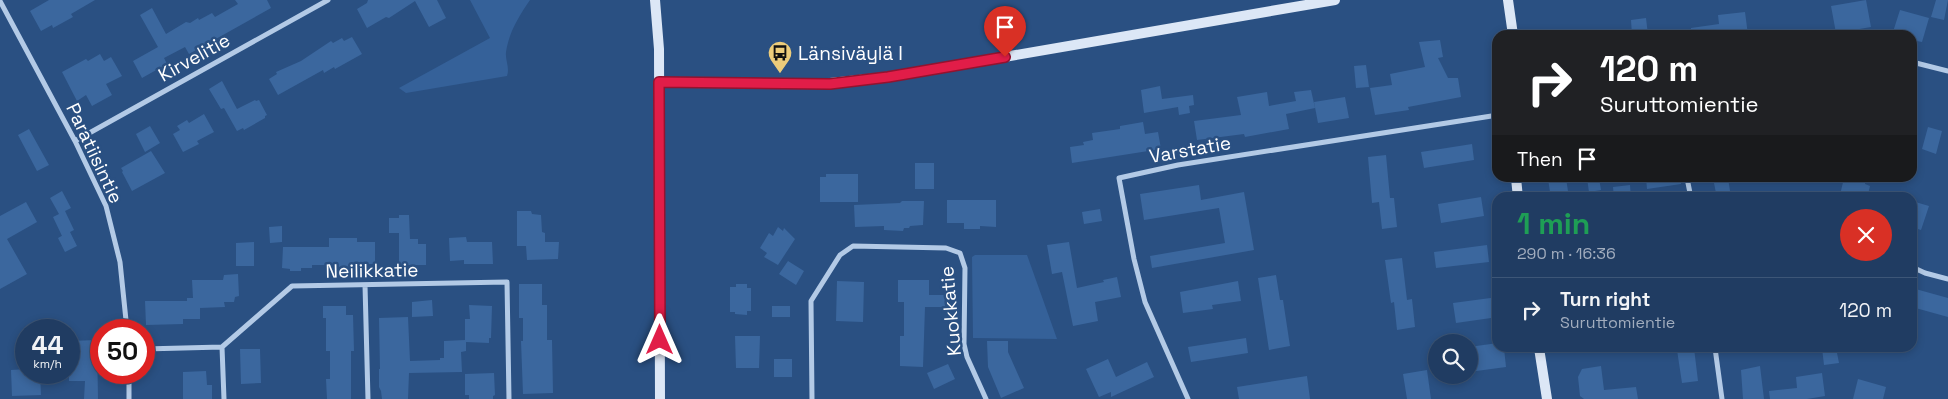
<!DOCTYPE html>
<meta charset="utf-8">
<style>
:root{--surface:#203c62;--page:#284368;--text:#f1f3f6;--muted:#a2adbe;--line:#3d5677}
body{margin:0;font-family:"Space Grotesk",sans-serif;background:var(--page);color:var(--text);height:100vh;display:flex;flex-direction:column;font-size:19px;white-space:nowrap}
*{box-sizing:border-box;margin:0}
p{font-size:16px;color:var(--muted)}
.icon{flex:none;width:28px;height:28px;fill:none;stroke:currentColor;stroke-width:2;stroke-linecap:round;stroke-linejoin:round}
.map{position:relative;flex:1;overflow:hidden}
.drawer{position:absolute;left:1492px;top:192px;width:425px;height:160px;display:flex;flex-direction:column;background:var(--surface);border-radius:15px;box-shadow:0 2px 8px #0003,0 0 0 1px var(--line)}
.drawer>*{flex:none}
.banner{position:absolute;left:1492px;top:30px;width:425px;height:152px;border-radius:15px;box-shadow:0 2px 8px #0003,0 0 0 1px var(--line);background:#202124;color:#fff;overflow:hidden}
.buttons{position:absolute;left:1428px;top:334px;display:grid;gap:10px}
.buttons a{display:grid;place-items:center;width:50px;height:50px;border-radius:50%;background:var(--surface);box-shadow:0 2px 8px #0003,0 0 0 1px var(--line);font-size:25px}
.speed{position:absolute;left:15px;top:319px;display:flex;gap:10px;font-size:25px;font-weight:700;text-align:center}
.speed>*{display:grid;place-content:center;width:65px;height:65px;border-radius:50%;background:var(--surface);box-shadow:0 2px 8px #0003,0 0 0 1px var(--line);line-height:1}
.speed small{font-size:12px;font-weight:400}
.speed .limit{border:8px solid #d22;background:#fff;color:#111}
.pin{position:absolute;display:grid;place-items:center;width:42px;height:42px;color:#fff;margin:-51px -21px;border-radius:50% 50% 50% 0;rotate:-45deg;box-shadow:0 0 5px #0007}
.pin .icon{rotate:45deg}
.me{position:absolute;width:55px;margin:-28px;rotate:0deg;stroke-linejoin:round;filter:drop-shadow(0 0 4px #0008)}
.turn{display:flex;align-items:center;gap:18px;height:105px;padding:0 25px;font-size:22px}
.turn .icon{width:65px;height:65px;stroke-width:2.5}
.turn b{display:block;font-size:35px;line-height:42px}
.then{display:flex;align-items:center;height:48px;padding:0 25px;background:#0003;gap:10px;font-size:19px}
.round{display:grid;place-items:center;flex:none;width:52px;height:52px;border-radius:26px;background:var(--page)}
.overview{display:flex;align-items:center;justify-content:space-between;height:85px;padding:0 25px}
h1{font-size:30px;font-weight:800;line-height:38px;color:#1e9e55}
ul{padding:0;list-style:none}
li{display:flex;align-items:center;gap:15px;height:65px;padding:0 25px;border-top:1px solid var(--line)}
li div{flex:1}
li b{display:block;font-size:19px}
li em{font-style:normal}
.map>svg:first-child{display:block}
</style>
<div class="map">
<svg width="1948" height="399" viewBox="0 0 1948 399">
<rect width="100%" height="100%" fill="#2a5082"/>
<path fill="#356199" d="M470 0H530C519 16 509 32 506 52 505 60 510 68 507 76L406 93 399 88 490 38Z
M975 255H1027L1057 339 973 338 972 257Z"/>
<path fill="#3b679e" d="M49 0H95L71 14 73 17 53 28 52 25 41 31 30 11Z
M235 0H267L271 8 189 54 185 47 164 58 167 64 142 78 133 61 158 47 140 15 152 8 166 34 186 22 190 23 198 18 199 20 212 13 215 17 238 4Z
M368 0H437L446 18 429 27 415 1 389 18 386 17 367 28 357 9 367 3Z
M1866 0 1871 27 1836 33 1831 6Z
M1936 0H1948L1944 20 1931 17Z
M1900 10 1929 18 1922 42 1912 40V35H1892Z
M1745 12 1748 35H1691V28L1719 24 1718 15Z
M1646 18 1648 35H1632L1631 20Z
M352 37 362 54 335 69 334 67 324 73 323 70 278 95 269 79 277 74 276 72 301 61 331 41 333 43 342 38 344 41Z
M1440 40 1443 57 1438 58 1448 78H1458L1461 97 1408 107 1409 110 1375 115 1370 88 1392 85 1390 74 1425 67 1419 42Z
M100 54 104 61 111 57 122 76 106 84 112 95 92 106 86 95 77 101 62 72 86 59 88 61Z
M1366 65 1369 87 1356 88 1354 66Z
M222 81 237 109 255 100 256 101 259 100 267 115 265 116V118L244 130 243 128 237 131 224 108 221 109 209 89Z
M1160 86 1162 99 1193 95 1194 105 1189 106 1190 113 1179 115 1178 107 1144 113 1141 90Z
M1311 90 1315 108 1286 114 1289 129 1245 137 1244 134 1197 140 1194 121 1241 115 1237 97 1267 92 1269 106 1296 101 1294 92Z
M1345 97 1349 118 1318 123 1314 102Z
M204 114 214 132 197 141 199 144 183 152 173 134 180 130 177 126 187 120 189 123Z
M1143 122 1145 134 1158 132 1161 149 1072 163 1070 147 1084 145 1083 142 1093 140 1092 133 1120 129V126Z
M150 126 160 143 145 152 136 134Z
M1928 127 1942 131 1936 154 1922 149Z
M29 129 49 165 37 171 18 135Z
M1472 144 1474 160 1424 168 1421 152Z
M151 151 165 173 132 191 122 172 123 171 121 168Z
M1386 155 1390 198H1394L1397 227 1382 229 1379 202 1372 203 1368 157Z
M915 163H934V189H915Z
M826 174H858V202H820V177H826Z
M1566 178 1569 198H1551L1548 179Z
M1587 178H1599L1601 190 1589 192Z
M1646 178H1681V184L1647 189Z
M1713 178H1728L1730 191 1716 193Z
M1844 178H1865V184L1870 186 1867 198H1849L1840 195Z
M1199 185 1201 200 1244 192 1254 250 1152 268 1150 256 1225 243 1219 208 1144 220 1140 194Z
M1630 185 1631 198H1614L1613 187Z
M62 191 71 208 65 211 74 230 70 232 77 246 65 252 58 238 67 233 62 236 53 217 59 214 50 198Z
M1481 197 1484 216 1441 223 1438 204Z
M947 200H996V227L980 226V229H964V223H947Z
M902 201H924L923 225 910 226 909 228H904L903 231 884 230V226L855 227 854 205 900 203Z
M1912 201 1929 206 1921 230 1912 227Z
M26 202 37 222 7 239 27 274 0 289V216Z
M1100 209 1102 221 1084 224 1082 212Z
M517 211H531L532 214 541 215 542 232 545 233V242H559L558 259 527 260 526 246H517Z
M399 215H409L410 239H418V244H426V265H399V233H389V218H399Z
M282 226V242L270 243 269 227Z
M778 227 783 231 784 228 795 239 778 265 764 257 767 253 760 248 769 233 773 236Z
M466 237 467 242H492L493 264H464V260L450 261 449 238Z
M329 238H357V242H375V264H356V269L336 268V265H312V268H301V271H290V269L282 268 283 247H329Z
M254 242V266H236V243Z
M1069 242 1077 288 1104 282 1103 280 1117 277 1121 297 1095 302 1098 321 1073 326 1062 272 1052 274 1047 245Z
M1487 245 1489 262 1436 268 1434 252Z
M1402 258 1407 300 1412 299 1415 327 1397 330 1394 302 1391 303 1385 260Z
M788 261 804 271 796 285 779 274Z
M238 274 239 296 235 297 234 302H224L225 307 200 308V319H183V324L146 325 145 301H187V298H193L192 280H223L224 275Z
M1276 275 1280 300H1283L1290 346 1269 350 1258 278Z
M898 280H929V295H945V307H925L923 367 900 366V336H904V302H898Z
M837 281 864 282 863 322 836 321Z
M1238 281 1241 301 1212 305 1213 309 1183 313 1180 292Z
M519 284H542V305H547V340H552L553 393 523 394 521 341H523V318H519Z
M736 284H747V288H751V311H747V315L735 314V312H730V287H736Z
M1912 288 1948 298V317L1912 307Z
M1498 297V317L1456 323 1453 303Z
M432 300 433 316 412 317V302Z
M469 305 492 306 491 338H489V343L466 342V351L461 352 462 372 409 373 408 399H382L381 391 379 387V369H380L379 318 408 317 410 361 440 360V358H444V341L465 340V319H470Z
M323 306H346V315H353L354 351H351V399H327L326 379H330V351H326V318H323Z
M772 306H790V317H772Z
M735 336H760L759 368H736Z
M1246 338 1248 353 1191 362 1188 347Z
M97 340 98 399H84L85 381H69V341Z
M987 341H1008V352L1024 388 1001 398 988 367Z
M1498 343V348H1504L1506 367 1469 372V347Z
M1694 348 1698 381 1682 383 1677 350Z
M1822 348H1836L1839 363 1824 365Z
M240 349H260L261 383 241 384Z
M774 359H792V377H774Z
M1108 359 1116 377 1147 362 1154 377 1111 397V392L1099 397 1086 369Z
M948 364 955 379 934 389 927 373Z
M1601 366 1604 390 1636 387 1638 399H1584L1580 396 1578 377 1582 369Z
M1760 366 1764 399H1743L1741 370Z
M26 369V372H40L41 395 12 396 11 370Z
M1427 370 1431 399H1407L1403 374Z
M206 371 207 385H212V399H183V372Z
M494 373 495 395 493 396V399H469V395H465V374Z
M1822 373 1825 396 1807 399H1770L1769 391 1797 388 1796 377Z
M1307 376 1310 399H1239L1237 387Z
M1858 379 1886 387 1883 399H1853Z"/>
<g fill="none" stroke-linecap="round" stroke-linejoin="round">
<path stroke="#b3cae6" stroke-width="5" d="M0 1 75 141 106 206 120 262 127 330
M1912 62 1948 71
M75 141 328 0
M1687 178 1691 198
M1912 267 1925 273 1948 279
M365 285 368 399
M222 347 224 399
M1715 348 1722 399
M144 349 222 347 292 286 507 282 509 399
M129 372V399
M812 399 811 301 840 255 853 246 946 248 960 253 965 268 964 344 967 357 986 399
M1188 399 1145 302 1134 259 1119 178 1178 165 1498 115"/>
<path stroke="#dce7f6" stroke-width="10" d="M655 0 659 49 660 399
M1508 0 1513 35
M659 83H830L888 77 1335 0
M1516 178 1518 198
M1539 348 1547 399"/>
</g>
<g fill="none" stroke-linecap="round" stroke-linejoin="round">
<defs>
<path id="route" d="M660 340 659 82 830 84 888 77 1005 57"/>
</defs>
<use href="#route" stroke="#92132f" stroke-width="12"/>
<use href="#route" stroke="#e11d48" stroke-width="9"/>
</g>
<defs>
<symbol id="bus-pin" viewBox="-11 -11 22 30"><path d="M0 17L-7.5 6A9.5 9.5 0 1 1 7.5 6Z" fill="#eccc7b" stroke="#2a5082"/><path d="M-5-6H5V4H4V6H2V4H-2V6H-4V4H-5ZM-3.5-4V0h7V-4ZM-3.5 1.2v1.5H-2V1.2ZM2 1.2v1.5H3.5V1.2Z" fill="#111"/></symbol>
</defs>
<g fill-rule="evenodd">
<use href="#bus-pin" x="766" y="39" width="28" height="38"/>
</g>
<g text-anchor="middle" stroke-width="5" stroke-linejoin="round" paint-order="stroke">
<g font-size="19" fill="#fff" stroke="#2a5082" text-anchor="start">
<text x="798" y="60">Länsiväylä I</text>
</g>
<g font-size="19" fill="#fff" stroke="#2a5082">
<text transform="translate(194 57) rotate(-29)" y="7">Kirvelitie</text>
<text transform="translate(1190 149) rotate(-10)" y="7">Varstatie</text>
<text transform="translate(95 153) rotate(65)" y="7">Paratiisintie</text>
<text transform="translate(372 270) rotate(-1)" y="7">Neilikkatie</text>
<text transform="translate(950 311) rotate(-95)" y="7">Kuokkatie</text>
</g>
</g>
</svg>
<div class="buttons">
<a><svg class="icon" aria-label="search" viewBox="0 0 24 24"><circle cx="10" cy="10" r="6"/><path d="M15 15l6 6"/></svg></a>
</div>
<div class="speed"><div>44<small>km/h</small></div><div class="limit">50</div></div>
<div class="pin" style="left:1005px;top:57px;background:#d93025"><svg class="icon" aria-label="arrive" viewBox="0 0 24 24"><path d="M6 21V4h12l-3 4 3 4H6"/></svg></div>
<svg class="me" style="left:660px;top:340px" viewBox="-20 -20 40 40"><path d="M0-17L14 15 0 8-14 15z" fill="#e11d48" stroke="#fff" stroke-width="4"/></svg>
<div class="banner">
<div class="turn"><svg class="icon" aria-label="right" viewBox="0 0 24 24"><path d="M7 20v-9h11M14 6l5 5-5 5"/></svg><div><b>120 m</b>Suruttomientie</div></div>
<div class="then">Then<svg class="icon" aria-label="arrive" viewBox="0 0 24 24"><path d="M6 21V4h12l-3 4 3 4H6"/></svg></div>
</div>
<section class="drawer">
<div class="overview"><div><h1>1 min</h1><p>290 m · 16:36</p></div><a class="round" style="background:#d93025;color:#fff"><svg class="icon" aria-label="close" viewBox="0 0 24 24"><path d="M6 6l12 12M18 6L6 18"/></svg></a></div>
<ul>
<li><svg class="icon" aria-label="right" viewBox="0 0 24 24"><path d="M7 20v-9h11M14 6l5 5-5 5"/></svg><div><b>Turn right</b><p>Suruttomientie</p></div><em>120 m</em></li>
</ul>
</section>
</div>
